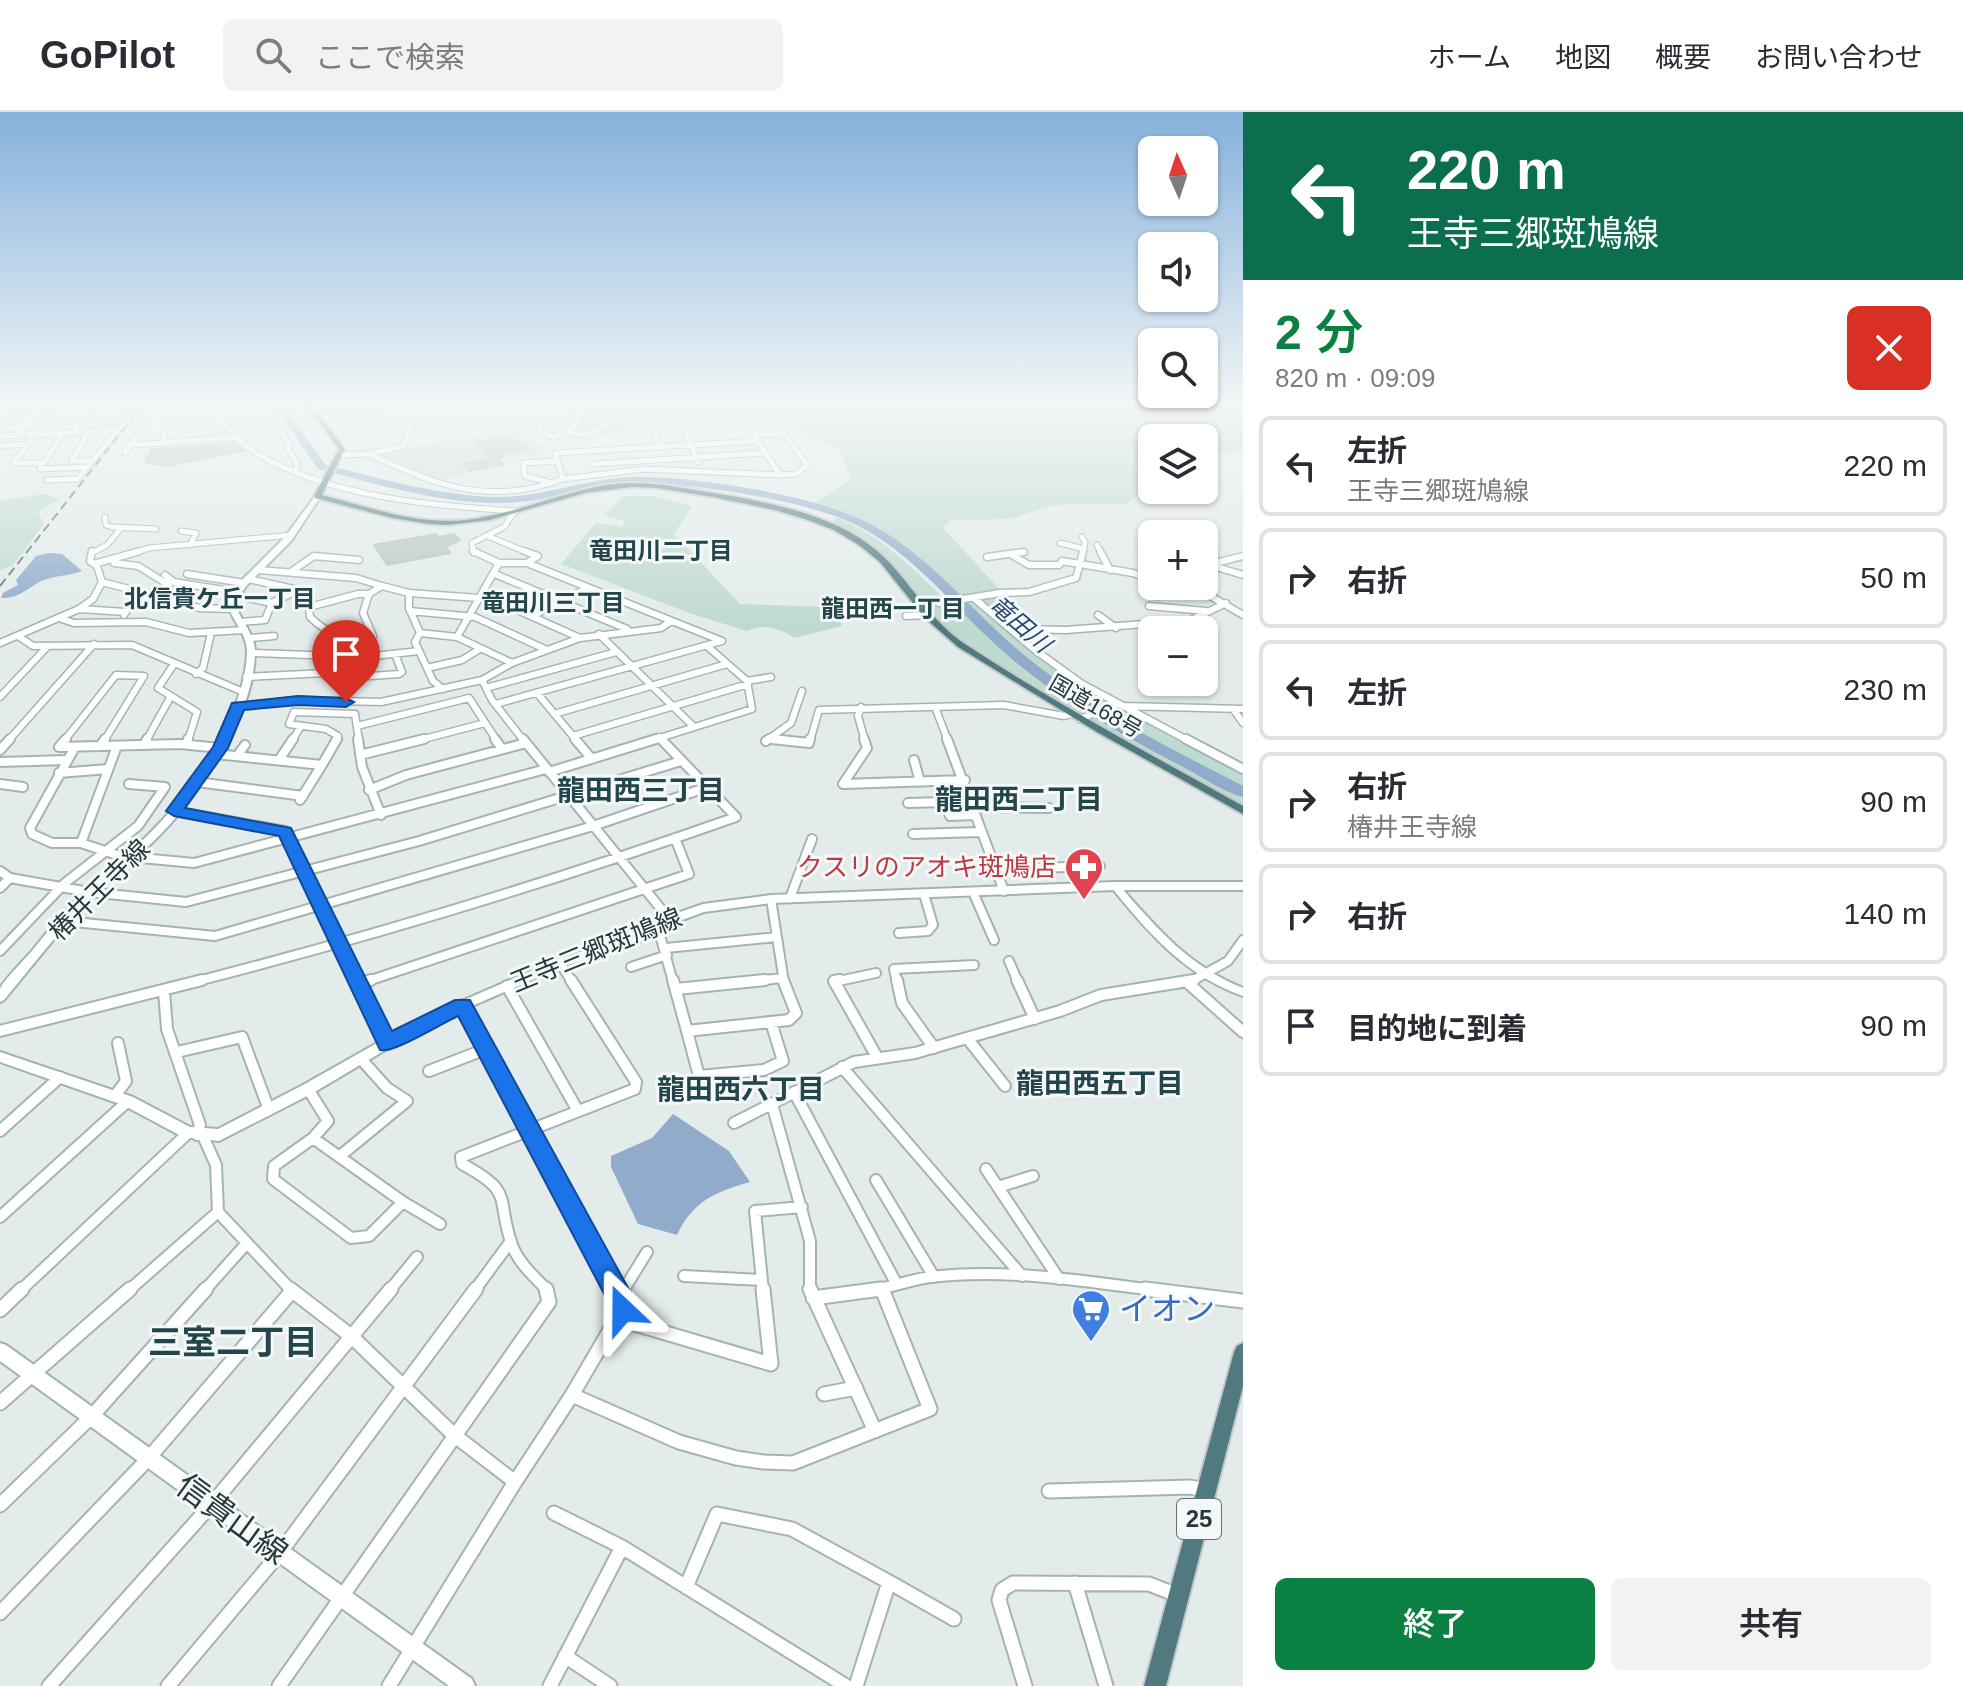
<!DOCTYPE html>
<html lang="ja">
<meta charset="utf-8">
<style>
:root{--surface:#fff;--page:#f2f2f3;--text:#2b2b33;--muted:#7c7c81;--line:#e1e1e2;--accent:#0b8043}
body{margin:0;font-family:Arial,"Noto Sans JP",sans-serif;background:var(--page);color:var(--text);height:100vh;display:flex;flex-direction:column;font-size:30px;white-space:nowrap}
*{box-sizing:border-box;margin:0}
p{font-size:26px;color:var(--muted)}
.icon{flex:none;width:44px;height:44px;fill:none;stroke:currentColor;stroke-width:2;stroke-linecap:round;stroke-linejoin:round}
.map{position:relative;flex:1;overflow:hidden}
.side{display:flex;flex-direction:column;background:var(--surface);width:720px}
.side>*{flex:none}
.banner{background:#0b6e4f;color:#fff;overflow:hidden}
.needle{width:52px;rotate:357deg}
.fabs{position:absolute;left:1138px;top:24px;display:grid;gap:16px}
.fabs a{display:grid;place-items:center;width:80px;height:80px;border-radius:12px;background:var(--surface);box-shadow:0 2px 6px #0004;font-size:40px}
.pin{position:absolute;display:grid;place-items:center;width:68px;height:68px;color:#fff;margin:-82px -34px;border-radius:50% 50% 50% 0;rotate:-45deg;box-shadow:0 0 8px #0007}
.pin .icon{rotate:45deg}
.me{position:absolute;width:88px;margin:-44px;rotate:337deg;stroke-linejoin:round;filter:drop-shadow(0 0 6px #0008)}
.turn{display:flex;align-items:center;gap:28px;height:168px;padding:0 32px;font-size:36px}
.turn .icon{width:104px;height:104px;stroke-width:2.5}
.turn b{display:block;font-size:56px;line-height:68px}
.round{display:grid;place-items:center;flex:none;width:84px;height:84px;border-radius:12px;background:var(--page)}
.overview{display:flex;align-items:center;justify-content:space-between;height:136px;padding:0 32px}
h1{font-size:48px;font-weight:600;line-height:60px;color:var(--accent)}
.action{display:flex;gap:16px;margin-top:auto;padding:16px 32px}
.action a{flex:1;height:92px;border-radius:12px;background:var(--accent);color:#fff;font-size:32px;font-weight:600;line-height:92px;text-align:center}
.action a+a{background:var(--page);color:var(--text)}
ul{padding:0;list-style:none}
li{display:flex;align-items:center;gap:24px;height:100px;margin:0 16px 12px;padding:0 16px;border:4px solid var(--line);border-radius:12px}
li div{flex:1}
li b{display:block;font-size:30px}
li em{font-style:normal}
header{display:flex;align-items:center;gap:48px;box-sizing:border-box;height:112px;padding:0 40px;background:var(--surface);border-bottom:2px solid var(--line)}
header strong{font-size:38px}
nav{display:flex;gap:44px;margin-inline-start:auto;font-size:28px}
.search{width:560px;height:72px;background:var(--page);display:flex;align-items:center;gap:20px;box-sizing:border-box;padding:0 28px;border-radius:12px;color:var(--muted);font-size:30px}
main{display:flex;flex:1;min-height:0}
.map>svg:first-child{display:block}
</style>
<header>
<strong>GoPilot</strong>
<div class="search"><svg class="icon" aria-label="search" viewBox="0 0 24 24"><circle cx="10" cy="10" r="6"/><path d="M15 15l6 6"/></svg>ここで検索</div>
<nav><a>ホーム</a><a>地図</a><a>概要</a><a>お問い合わせ</a></nav>
</header>
<main>
<div class="map">
<svg width="1243" height="1574" viewBox="0 0 1243 1574">
<rect width="100%" height="100%" fill="#e3eceb"/>
<path fill="#d2dbdb" d="M515 317 545 336 533 344 499 346 503 352 438 369 373 342Z"/>
<path fill="#bfdad1" d="M571 293H1243V339L1204 343V326H1152V375L1125 392H1066L1051 394 1010 407 950 408 943 416 1013 492 993 502 1037 543 1081 575 1243 659V696L1094 611 958 527 941 515 866 431 830 411 839 406C884 426 915 458 949 492L964 490C919 448 873 412 815 391L851 367 840 338 791 315 641 316 585 326 578 317Z
M45 382 60 387 38 400 44 412 13 453 0 458V389Z
M623 384H653L692 394 674 422 740 492 835 495 842 514 794 526C780 516 763 511 747 519L692 502 561 452 596 411 622 415 625 409 604 403Z"/>
<path fill="#91accb" d="M50 441 62 442 82 459C70 464 57 463 44 468 27 475 20 487 1 486L3 481 18 473 16 468 36 444Z
M673 1002 729 1039 750 1070C715 1080 693 1089 677 1123L638 1112 611 1055V1044L652 1026Z"/>
<g fill="none" stroke-linecap="round" stroke-linejoin="round">
<path fill="#91accb" fill-rule="evenodd" d="M274 293H282L326 353C382 367 440 384 498 385 539 385 578 370 618 366 674 360 798 381 851 403 923 432 970 500 1029 547 1094 599 1170 636 1243 674V685C1223 680 1202 665 1183 655 1118 621 1051 584 996 533 948 489 905 432 843 407 790 386 679 368 622 372 582 375 543 391 503 391 440 392 378 372 318 357Z"/>
</g>
<path fill="#b9c6c5" stroke="#b6c5c4" stroke-width="2" d="M512 325 527 337 501 342 504 345 498 347 503 352 470 359 463 352 491 347 476 331Z
M234 331 244 339 165 354 145 350 152 337Z
M436 422 438 425 454 422 460 428 446 435 450 441 387 453 374 433Z"/>
<g fill="none" stroke-linecap="round" stroke-linejoin="round">
<defs>
<path id="minor-far4" d="M158 293 150 301 164 322 165 331
M208 293C223 309 237 330 256 341 332 386 429 393 515 399L504 415 472 431 474 441
M263 293 290 332 288 337 297 351 296 357
M0 295 51 293
M214 299 245 293
M15 307H29
M318 307 527 300 547 304 538 319 553 325 574 314 586 293
M7 316 23 315
M88 320 72 349H93
M568 320 586 323 605 313
M63 321 40 357 87 355 127 308 133 293
M73 321 89 293
M784 321 807 353 796 362 780 363 754 323Z
M47 322 64 293
M655 322 661 335
M686 322 698 350
M34 323 14 351H44
M0 324 117 318
M17 324 39 293
M757 329 555 341 563 367 644 357 780 363
M131 333 238 325
M0 334 27 332
M125 341 141 317H160
M368 342C438 373 486 395 563 367
M340 343 368 342 403 334 419 293
M594 352 765 341
M47 368 78 367 87 355
M552 371 525 364 523 351 558 349
M105 405 106 413 112 415 156 417
M181 419 196 421 190 433
M487 424 529 441
M1082 425 1085 430 1083 441
M1060 431 1084 437
M1097 433 1101 441
M92 441 107 433 121 416
M133 441 149 436 292 423
M1020 441 1024 440"/>
<path id="minor-far3" d="M473 439 499 451 457 525 512 551
M524 439 538 444 527 451
M1100 439 1110 458
M1010 442 1029 453H1059L1062 449 1080 452 1083 439
M987 445 1024 440
M114 451 138 454 169 473 152 483 199 496 232 497
M94 452 140 439
M1204 454 1243 444
M1213 454 1243 463
M259 458 356 466 382 474
M292 459 314 444 359 448
M187 462 244 471
M495 462 627 517
M165 463 174 470 236 480
M102 470 152 483
M1178 474 1200 478 1243 503
M409 481V496L420 521 415 530 433 569 443 577
M358 482H369L363 501 373 524C349 530 327 522 310 505L309 496 313 494Z
M369 482 382 474 409 481 493 487 580 526
M235 483 272 491 298 478 249 467
M1157 484 1181 482 1185 476
M975 487 1035 538 1082 572 1189 629
M939 491 1000 481 1029 480 1076 466 1080 452 1133 461 1152 468
M1149 494 1206 499
M79 497 126 500
M410 499 475 505 547 538
M124 503 127 497 152 483
M1098 503 1116 516
M532 504 588 476
M906 504 927 503
M62 507 74 511 146 510 189 521 245 518
M240 510 265 508 272 491
M1013 517 1066 518 1144 512 1179 514 1226 491
M420 521 457 525
M599 522 694 615
M18 524 33 534 132 533 241 579
M250 526 274 524
M0 531 79 497 93 487 102 470 97 454 90 449 92 439
M251 541 365 545 419 539
M174 552 158 576 197 600 188 629
M427 556 462 548 480 537
M196 562 203 556 211 521
M246 565 346 560 370 564 399 562 402 560 395 542
M482 568 492 588 524 629
M747 569 771 565
M486 576 616 540
M537 581 577 629
M0 585 47 535
M496 592 722 529 527 451H499
M238 594 298 588 381 590 482 568 512 551 580 526 661 516 671 509
M1124 594 1243 597
M861 595 858 604 865 629
M935 595 948 629
M1233 597 1243 611
M554 602 727 552
M1080 607 1118 592
M357 614 469 586 497 629
M573 624 748 572
M659 625 663 629
M772 627 787 629
M8 629 94 532
M64 629 116 563 144 564 104 629
M146 629 171 584
M292 629 301 614
M335 629 338 624 326 617 289 612 294 600 355 602 359 629
M416 629 485 611
M650 629 752 597 747 569 707 534
M766 629 791 611 802 579
M810 629 819 598 1004 593 1064 604 1072 602"/>
<path id="minor-far2" d="M66 627 59 635 100 634
M358 627 362 655 381 703
M495 627 502 637
M523 627 670 808
M575 627 591 646
M772 627 809 631 810 627
M864 627 867 636 843 672 965 668
M947 627 1004 779
M1186 627 1243 657
M766 629 769 627
M187 631 188 627
M144 633 147 627
M100 634 105 627
M100 634 180 632 220 636
M75 635 30 716 32 722 52 731H81L120 744 194 751 546 657
M0 638 10 627
M216 642 322 653 300 688
M360 643 424 627
M237 644 245 633
M279 648 293 627
M914 648 920 670
M0 650 66 648
M322 653 337 627
M549 660 656 627
M59 661 108 657
M197 670 303 684
M0 672 23 675
M369 678 406 663 526 631
M908 691 944 690 950 704 974 703
M974 695 1049 696
M174 699 285 719 358 870
M913 722 979 720
M81 731 117 634
M995 757 1100 754
M0 759 10 766 89 780 186 790 419 729 681 649
M0 776 10 766
M973 780 994 828
M790 786 812 727
M771 787 784 870
M64 809 215 824 593 714 708 675
M658 816 673 870
M899 821 928 819 933 813 924 782
M666 836 777 825
M0 839 65 771 138 714 165 675 129 672
M1009 849 1018 870
M560 851 572 870
M631 855 667 843
M194 870C377 823 558 768 736 705L661 627
M365 870 689 762 675 726
M745 870 782 866
M834 870 876 861
M897 870 894 857 974 853
M1190 870 1228 849 1243 828"/>
<path id="minor-far1" d="M357 868 388 932
M673 868 687 919 789 908 796 901 783 868
M840 868 834 869 877 945
M897 868 902 891 934 936
M1017 868 1035 907
M1188 871 1243 920
M358 872 371 868
M507 874 578 999
M676 877 765 868
M164 879 167 917 200 1013 197 1023
M463 893 616 1179
M0 919 202 868
M687 919 699 964 764 958 783 949 771 910
M967 926 1005 974
M177 940 242 925 269 998
M842 955 1022 1164
M429 959 486 937
M308 977 328 1009 313 1026
M794 980 896 1171
M115 984 126 969 118 931
M772 992 810 1129V1179
M734 1011 854 950 915 941 1060 899 1101 883 1194 868
M0 1019 60 965
M203 1024 216 1053 218 1100 292 1179
M313 1026 403 1090 369 1124 351 1126 273 1067 274 1054Z
M340 1044 407 989 387 976 361 947
M986 1057 1059 1167
M876 1068 934 1165
M998 1075 1033 1064
M403 1090 440 1112
M0 1105 128 989
M684 1164 761 1168
M882 1176 883 1179
M20 1179 188 1021
M128 1179 218 1100
M204 1179 247 1131
M389 1179 417 1145
M474 1179 511 1129
M548 1179C535 1165 519 1152 512 1133 495 1085 516 1081 462 1052L461 1045 635 977 636 970 571 868
M623 1179 647 1140
M763 1179 755 1099 802 1095
M869 1179C889 1176 909 1168 930 1165 1006 1156 1085 1169 1160 1179"/>
<path id="minor" d="M290 1177 351 1224 454 1323 515 1370 572 1283 624 1194 615 1177
M810 1177 875 1319
M1145 1177 1243 1189
M619 1185 624 1177
M813 1186 881 1177
M0 1198 22 1177
M618 1207 771 1252 763 1177
M824 1282 856 1276
M572 1283 679 1330 736 1346 764 1350 793 1351 930 1297 882 1177
M0 1291 130 1177
M1049 1379 1190 1375 1206 1378
M0 1393 91 1305 206 1177
M554 1401 622 1435
M889 1470 954 1507
M1075 1471 1106 1574
M686 1475 717 1402 792 1417 889 1470 856 1574
M0 1501 148 1347 292 1179
M565 1544 610 1574
M49 1574 212 1392 391 1177
M168 1574 279 1442 476 1177
M279 1574 549 1190 546 1177
M389 1574 515 1370
M550 1574 622 1435 846 1574
M1025 1574 999 1488 1002 1478 1013 1471 1149 1472 1177 1483"/>
<path id="tertiary" d="M1115 771 1118 772C1156 815 1188 854 1243 876V884C1186 864 1149 822 1112 776L1110 774Z"/>
<path id="secondary" d="M316 383 321 384 291 429 247 473 235 489C238 507 255 521 255 539 255 603 198 686 154 729 136 746 116 760 99 777 65 811 35 851 4 888L0 890C0 885 0 881 0 877 2 870 25 847 31 840 50 816 70 793 92 771 109 754 130 741 147 724 191 681 246 602 247 539 247 521 230 507 227 489L241 469 285 425Z
M1115 770H1243V778H1115L771 791 704 800 674 811 638 831 564 854 424 915 313 981 219 1029 183 1025 123 993 0 950V940L133 985 190 1015 218 1017 303 973 416 909 556 848 630 825 666 805 703 792 771 783Z
M0 1231 6 1233 472 1567 475 1574H449L0 1249Z"/>
<path id="trunk" d="M306 293H312L345 337 322 383C369 395 416 413 465 408 513 403 558 381 606 373 642 367 679 375 714 381 773 391 844 404 887 448 914 476 932 510 965 532 1054 591 1150 642 1243 694V702L1097 620 958 535 925 506 880 450 859 433 834 418 805 407 775 398 713 385 656 376 632 375 585 381 490 408 448 413 429 412 392 406 315 386 314 384 339 337Z
M1243 1231V1274L1166 1574H1144L1234 1240 1237 1234Z"/>
</defs>
<use href="#minor-far4" stroke="#a6b3b3" stroke-width="7"/>
<use href="#minor-far3" stroke="#a6b3b3" stroke-width="9"/>
<use href="#minor-far2" stroke="#a6b3b3" stroke-width="12"/>
<use href="#minor-far1" stroke="#a6b3b3" stroke-width="14"/>
<use href="#minor" stroke="#a6b3b3" stroke-width="17"/>
<use href="#tertiary" stroke="#a6b3b3" stroke-width="4"/>
<use href="#secondary" stroke="#a0b3b3" stroke-width="4"/>
<use href="#trunk" stroke="#c2c8c8" stroke-width="4"/>
<use href="#minor-far4" stroke="#fff" stroke-width="5"/>
<use href="#minor-far3" stroke="#fff" stroke-width="6"/>
<use href="#minor-far2" stroke="#fff" stroke-width="8"/>
<use href="#minor-far1" stroke="#fff" stroke-width="10"/>
<use href="#minor" stroke="#fff" stroke-width="13"/>
<use href="#tertiary" fill="#fff" fill-rule="evenodd"/>
<use href="#secondary" fill="#fff" fill-rule="evenodd"/>
<use href="#trunk" fill="#507a80" fill-rule="evenodd"/>
<path stroke="#607477" stroke-width="2" stroke-dasharray="9 5" stroke-linecap="butt" d="M0 474 143 293"/>
</g>
<linearGradient id="sky" x2="0" y2="1"><stop stop-color="#85b1dc"/><stop offset="0.57" stop-color="#f2f6f6"/><stop offset="1" stop-color="#f2f6f6" stop-opacity="0"/></linearGradient>
<rect width="1243" height="513" fill="url(#sky)"/>
<path fill="#1a73e8" stroke="#114b97" stroke-width="2" d="M298 584 346 586 354 590 346 595 298 593 244 598 228 636 185 696 291 716 392 919 455 888H470L633 1185 636 1194 632 1207 623 1211 614 1207 611 1195 458 904C442 911 393 942 380 938L279 724 174 704 166 699 213 635 232 591Z"/>
<defs>
<symbol id="pharmacy-pin" viewBox="-11 -11 22 30"><path d="M0 17L-7.5 6A9.5 9.5 0 1 1 7.5 6Z" fill="#e0444e" stroke="#f4f8f8"/><path d="M-2-6h4v4h4v4h-4v4h-4v-4h-4v-4h4Z" fill="#fff"/></symbol>
<symbol id="supermarket-pin" viewBox="-11 -11 22 30"><path d="M0 17L-7.5 6A9.5 9.5 0 1 1 7.5 6Z" fill="#3f7fe0" stroke="#f4f8f8"/><path d="M-6-5.5h2.5l.6 2H6L4.5 2H-2.5L-4.4-4H-6ZM-1.5 3.2a1.3 1.3 0 1 0 .1 0ZM3 3.2a1.3 1.3 0 1 0 .1 0Z" fill="#fff"/></symbol>
</defs>
<g fill-rule="evenodd">
<use href="#pharmacy-pin" x="1062" y="733" width="44" height="60"/>
<use href="#supermarket-pin" x="1069" y="1175" width="44" height="60"/>
</g>
<g text-anchor="middle" stroke-width="6" stroke-linejoin="round" paint-order="stroke">
<g font-size="22" fill="#25393b" stroke="#f4f8f8">
<text transform="translate(1096 594) rotate(30)" y="8">国道168号</text>
</g>
<g font-size="24" font-weight="bold" fill="#23464b" stroke="#f4f8f8">
<text x="661" y="447">竜田川二丁目</text>
<text x="220" y="495">北信貴ケ丘一丁目</text>
<text x="553" y="499">竜田川三丁目</text>
<text x="893" y="505">龍田西一丁目</text>
</g>
<g font-size="24" font-style="italic" fill="#254871" stroke="#f4f8f8">
<text transform="translate(1020 512) rotate(41)" y="8">竜田川</text>
</g>
<rect fill="#f4f8f8" stroke="#637274" stroke-width="2" x="1177" y="1387" width="44" height="40" rx="6"/>
<g font-size="24" font-weight="bold" fill="#25393b">
<text x="1199" y="1415">25</text>
</g>
<g font-size="26" fill="#be3a42" stroke="#f4f8f8" text-anchor="end">
<text x="1056" y="764">クスリのアオキ斑鳩店</text>
</g>
<g font-size="26" fill="#25393b" stroke="#f4f8f8">
<text transform="translate(99 778) rotate(-45)" y="9">椿井王寺線</text>
<text transform="translate(596 838) rotate(-22)" y="9">王寺三郷斑鳩線</text>
</g>
<g font-size="28" font-weight="bold" fill="#23464b" stroke="#f4f8f8">
<text x="641" y="688">龍田西三丁目</text>
<text x="1019" y="697">龍田西二丁目</text>
<text x="1100" y="981">龍田西五丁目</text>
<text x="741" y="987">龍田西六丁目</text>
</g>
<g font-size="32" fill="#366cbe" stroke="#f4f8f8" text-anchor="start">
<text x="1119" y="1208">イオン</text>
</g>
<g font-size="32" fill="#25393b" stroke="#f4f8f8">
<text transform="translate(232 1407) rotate(36)" y="11">信貴山線</text>
</g>
<g font-size="34" font-weight="bold" fill="#23464b" stroke="#f4f8f8">
<text x="233" y="1242">三室二丁目</text>
</g>
</g>
</svg>
<div class="fabs">
<a><svg class="needle" viewBox="-14 -14 28 28"><path d="M0-13l5 13h-10z" fill="#e53935"/><path d="M0 13l5-13h-10z" fill="#7c7c81"/></svg></a>
<a><svg class="icon" aria-label="sound" viewBox="0 0 24 24"><path d="M4 9h4l5-4v14l-5-4H4zM17 9q2 3 0 6"/></svg></a>
<a><svg class="icon" aria-label="search" viewBox="0 0 24 24"><circle cx="10" cy="10" r="6"/><path d="M15 15l6 6"/></svg></a>
<a><svg class="icon" aria-label="layers" viewBox="0 0 24 24"><path d="M12 4l9 5-9 5-9-5zM3 14l9 5 9-5"/></svg></a>
<a>+</a>
<a>−</a>
</div>
<div class="pin" style="left:346px;top:590px;background:#d93025"><svg class="icon" aria-label="arrive" viewBox="0 0 24 24"><path d="M6 21V4h12l-3 4 3 4H6"/></svg></div>
<svg class="me" style="left:623px;top:1198px" viewBox="-20 -20 40 40"><path d="M0-17L14 15 0 8-14 15z" fill="#1a73e8" stroke="#fff" stroke-width="4"/></svg>
</div>
<section class="side">
<div class="banner">
<div class="turn"><svg class="icon" aria-label="left" viewBox="0 0 24 24"><path d="M17 20v-9H6M10 6l-5 5 5 5"/></svg><div><b>220 m</b>王寺三郷斑鳩線</div></div>
</div>
<div class="overview"><div><h1>2 分</h1><p>820 m · 09:09</p></div><a class="round" style="background:#d93025;color:#fff"><svg class="icon" aria-label="close" viewBox="0 0 24 24"><path d="M6 6l12 12M18 6L6 18"/></svg></a></div>
<ul>
<li><svg class="icon" aria-label="left" viewBox="0 0 24 24"><path d="M17 20v-9H6M10 6l-5 5 5 5"/></svg><div><b>左折</b><p>王寺三郷斑鳩線</p></div><em>220 m</em></li>
<li><svg class="icon" aria-label="right" viewBox="0 0 24 24"><path d="M7 20v-9h11M14 6l5 5-5 5"/></svg><div><b>右折</b></div><em>50 m</em></li>
<li><svg class="icon" aria-label="left" viewBox="0 0 24 24"><path d="M17 20v-9H6M10 6l-5 5 5 5"/></svg><div><b>左折</b></div><em>230 m</em></li>
<li><svg class="icon" aria-label="right" viewBox="0 0 24 24"><path d="M7 20v-9h11M14 6l5 5-5 5"/></svg><div><b>右折</b><p>椿井王寺線</p></div><em>90 m</em></li>
<li><svg class="icon" aria-label="right" viewBox="0 0 24 24"><path d="M7 20v-9h11M14 6l5 5-5 5"/></svg><div><b>右折</b></div><em>140 m</em></li>
<li><svg class="icon" aria-label="arrive" viewBox="0 0 24 24"><path d="M6 21V4h12l-3 4 3 4H6"/></svg><div><b>目的地に到着</b></div><em>90 m</em></li>
</ul>
<div class="action"><a>終了</a><a>共有</a></div>
</section>
</main>
